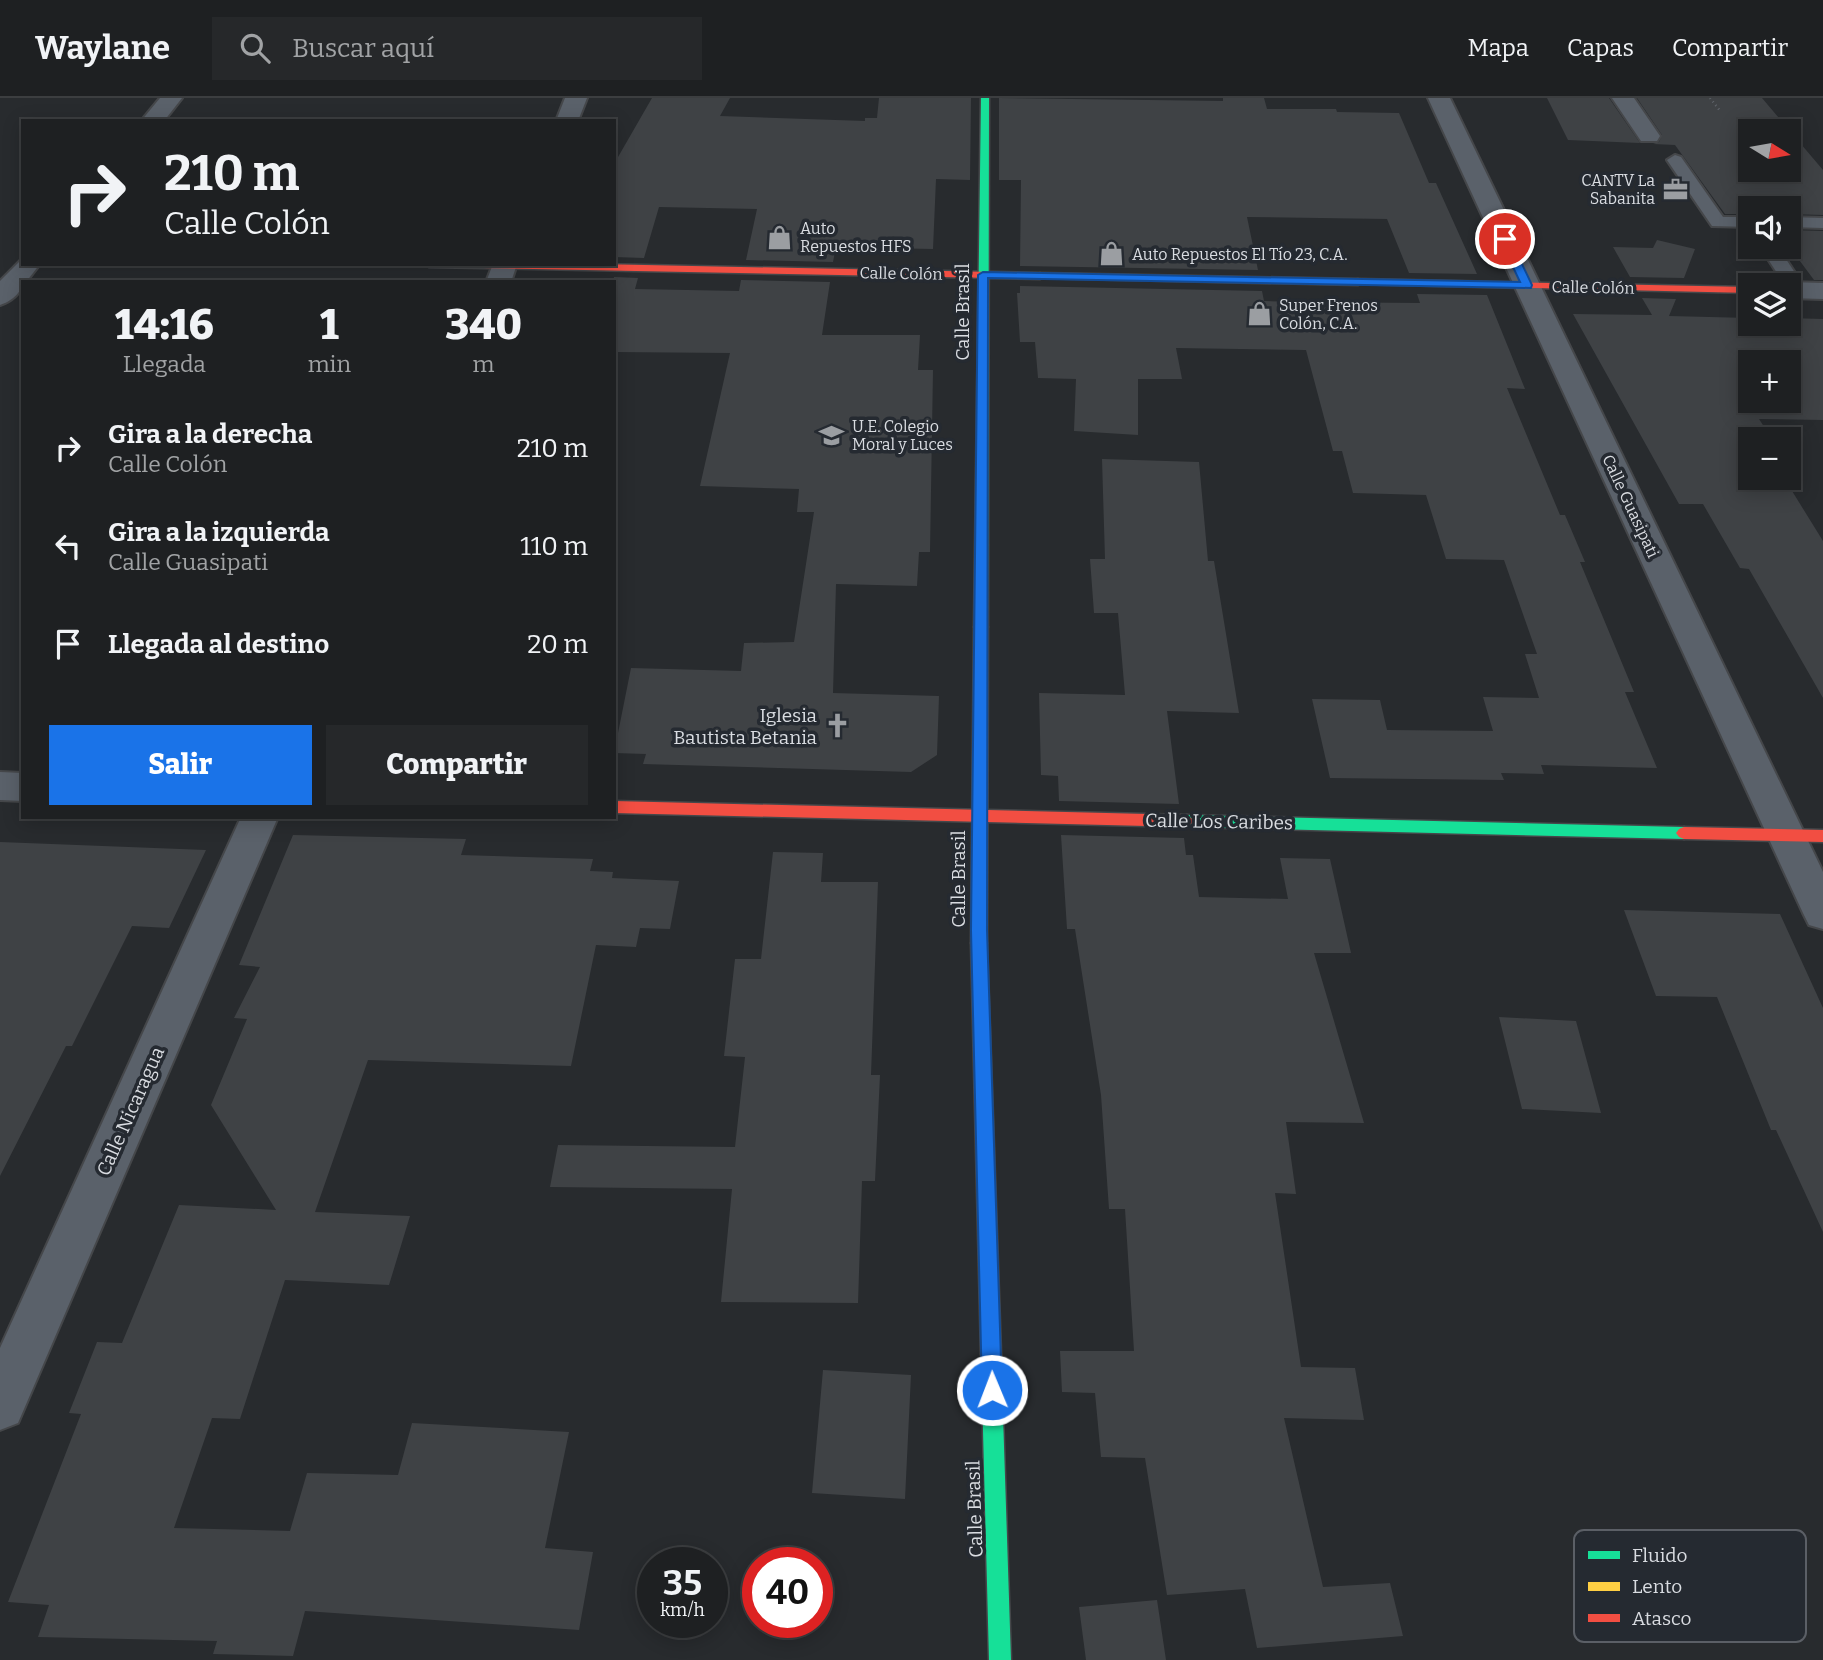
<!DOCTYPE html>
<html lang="es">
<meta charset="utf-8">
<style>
:root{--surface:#1e2022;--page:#26282a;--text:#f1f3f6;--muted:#a1a3a5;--line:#3c3e40;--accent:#1a73e8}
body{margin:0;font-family:Bitter,serif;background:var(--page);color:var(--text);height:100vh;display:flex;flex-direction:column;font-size:26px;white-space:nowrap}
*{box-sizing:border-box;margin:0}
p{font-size:23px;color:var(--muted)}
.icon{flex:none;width:38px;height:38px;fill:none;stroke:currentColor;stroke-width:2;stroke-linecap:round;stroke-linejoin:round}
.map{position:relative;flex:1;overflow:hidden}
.panel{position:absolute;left:21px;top:182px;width:595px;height:539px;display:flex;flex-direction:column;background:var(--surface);border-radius:0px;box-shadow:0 4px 18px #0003,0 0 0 2px var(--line)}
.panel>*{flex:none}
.guide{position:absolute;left:21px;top:21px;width:595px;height:147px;border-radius:0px;box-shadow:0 4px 18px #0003,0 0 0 2px var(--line);background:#1e2022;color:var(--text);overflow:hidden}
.needle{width:46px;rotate:101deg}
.controls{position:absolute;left:1738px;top:21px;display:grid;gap:14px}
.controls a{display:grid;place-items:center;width:63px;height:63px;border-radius:0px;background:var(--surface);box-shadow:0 4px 18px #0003,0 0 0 2px var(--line);font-size:35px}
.speed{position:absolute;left:637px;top:1449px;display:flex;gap:14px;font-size:35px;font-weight:700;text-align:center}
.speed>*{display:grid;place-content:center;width:91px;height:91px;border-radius:50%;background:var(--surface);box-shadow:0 4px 18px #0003,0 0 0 2px var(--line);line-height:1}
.speed small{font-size:18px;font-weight:400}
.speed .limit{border:10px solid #d22;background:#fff;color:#111}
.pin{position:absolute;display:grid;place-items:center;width:60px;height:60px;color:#fff;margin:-30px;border:4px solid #fff;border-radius:50%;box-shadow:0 2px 7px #0007}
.me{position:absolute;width:77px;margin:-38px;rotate:359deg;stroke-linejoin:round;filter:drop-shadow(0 0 5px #0008)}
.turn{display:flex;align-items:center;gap:24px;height:147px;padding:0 28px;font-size:32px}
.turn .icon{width:91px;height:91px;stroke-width:2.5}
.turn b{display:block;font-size:49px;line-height:60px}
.eta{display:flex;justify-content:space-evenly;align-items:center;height:119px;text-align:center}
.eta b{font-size:42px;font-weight:800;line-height:49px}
.button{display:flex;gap:14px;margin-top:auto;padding:14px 28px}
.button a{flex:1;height:80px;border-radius:0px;background:var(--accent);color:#fff;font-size:28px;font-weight:800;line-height:80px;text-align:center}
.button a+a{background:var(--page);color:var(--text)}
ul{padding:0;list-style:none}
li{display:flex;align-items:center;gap:21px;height:98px;padding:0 28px}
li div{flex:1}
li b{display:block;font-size:26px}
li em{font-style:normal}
header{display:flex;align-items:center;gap:42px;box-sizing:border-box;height:98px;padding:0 35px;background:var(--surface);border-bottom:2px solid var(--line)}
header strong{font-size:33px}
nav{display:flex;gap:38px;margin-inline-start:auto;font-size:24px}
.search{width:490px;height:63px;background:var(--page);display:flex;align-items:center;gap:18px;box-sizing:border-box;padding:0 24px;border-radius:0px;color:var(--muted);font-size:26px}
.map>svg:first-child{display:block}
</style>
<header>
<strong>Waylane</strong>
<div class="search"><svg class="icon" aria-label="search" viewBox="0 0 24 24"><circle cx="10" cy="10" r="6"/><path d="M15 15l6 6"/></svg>Buscar aquí</div>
<nav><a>Mapa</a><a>Capas</a><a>Compartir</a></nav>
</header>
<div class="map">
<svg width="1823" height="1562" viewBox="0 0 1823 1562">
<rect width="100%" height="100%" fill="#282b2e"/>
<path fill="#3f4245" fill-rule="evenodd" d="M652 0H730L720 18 865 23V20H877L879 0H971L970 82 936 81 933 151 836 149 833 164 746 162 757 111 659 109 644 160 614 159V66Z
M999 0 1223 3V0H1264L1267 11H1336L1337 14 1399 15 1429 85H1436L1477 176 1409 175 1387 121 1247 119 1258 172 1020 168 1021 82H999Z
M1547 0H1609L1640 45 1568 42Z
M1637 0H1762L1823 72V117L1788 116V110H1750V116H1725L1675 47 1653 46 1659 44 1662 37ZM1750 33H1788V72H1750Z
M1788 132 1823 133V182H1814L1788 147Z
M1657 142 1695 151 1684 180 1630 179 1613 149 1653 150Z
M614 179 638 180 635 191 739 193 741 182 830 184 822 237H920L918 272H933L930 454H919L917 488 836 486 833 595 939 598 937 657 911 674 643 666 646 656 614 655 631 570 741 573 744 545 794 544 814 414H797L799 391 700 388 730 255 614 254Z
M1020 188 1262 193 1264 203 1298 204 1420 205 1417 196 1487 197 1525 291 1507 290 1560 417H1565L1585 464H1580L1634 594H1625L1657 670 1541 667 1544 676 1501 675 1504 682 1330 680 1312 601 1380 602 1387 632 1493 633 1483 599 1539 600 1525 556H1537L1504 462 1446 461 1426 397 1353 395 1342 353H1333L1306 252 1176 250 1182 281H1138V337L1074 333 1076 281 1038 280 1035 244H1020L1017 195H1020Z
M1642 200 1676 201 1669 218 1750 220V226H1788V220L1823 221V322L1759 321 1772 341H1750V380H1784L1823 443V600L1749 471 1740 470 1703 406H1679L1573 216 1652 217ZM1750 264H1788V303H1750Z
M1102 361 1199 364 1208 463H1214L1239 615 1167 613 1179 706 1059 703 1058 678 1041 677 1039 595 1125 597 1118 515H1094L1090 461H1105Z
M293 737 466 741 461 757 593 761 590 773 613 774 612 780 679 783 670 831 640 830 636 849 596 847 571 968 368 962 315 1114 410 1118 389 1187 285 1182 240 1321 212 1320 174 1430 290 1433 307 1375 398 1377 412 1325 569 1334 545 1450 593 1454 579 1532 305 1513 293 1558 213 1556 217 1543 38 1539 49 1507 8 1504 81 1316 69 1315 97 1244 122 1245 179 1107 276 1112 211 1007 247 921 234 920 260 869 239 867Z
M1061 737 1184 740 1186 757H1193L1199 799 1288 801 1280 760 1330 761 1351 855H1314L1364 1025 1286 1024 1296 1096 1275 1095 1301 1269 1355 1270 1364 1322 1284 1320 1323 1489 1390 1485 1403 1538 1257 1550 1245 1491 1167 1497 1145 1360 1101 1359 1095 1295 1062 1294 1060 1253H1134L1125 1111H1109L1101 997 1075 831H1067Z
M0 744 206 752 169 830 132 828 72 948H66L0 1078Z
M773 754 823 755 821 784H878L871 977H880L875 1083H862L858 1205 721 1204 732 1091 550 1089 558 1047 735 1049 745 959 724 958 735 861H761Z
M1624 812 1780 816 1823 910V1134L1776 1032H1771L1717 899 1656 898Z
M1499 919 1576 923 1601 1015 1522 1011Z
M823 1272 911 1277 905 1401 812 1395Z
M1157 1502 1166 1562H1086L1079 1509Z"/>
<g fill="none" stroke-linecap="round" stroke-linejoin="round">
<defs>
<path id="lane" d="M1675 57 1681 59 1723 119H1750V129L1712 128 1667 62Z
M1788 119 1823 120V130L1788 129Z
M1760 149H1778L1807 193 1805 197H1791L1788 187H1785Z"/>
<path id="street" d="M160 0H182L164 23H141Z
M565 0H587L578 23H556Z
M1428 0H1450L1823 774V831L1809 827 1803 815Z
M1612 0H1634L1660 38 1657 43H1641Z
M23 160V166H40L26 184H23C22 195 10 204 0 207V183Z
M493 166H517L511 184H486Z
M1788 184 1823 185V201L1788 200V187H1779Z
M0 674 23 675V703L0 702Z
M241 719H278L18 1325 0 1332V1250Z"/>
<path id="fast" d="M981 0H989L988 529 981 534 974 529Z
M1040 175 1358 181 1363 184 1358 187 1036 180 1035 178Z
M1187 717 1684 729 1689 731 1692 735 1689 739 1684 741 1187 729 1179 723Z
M991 1246 998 1249 1001 1256 1011 1562H989L981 1256 984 1249Z"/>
<path id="slow" d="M981 524 988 529 987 845 985 850 979 852 973 850 971 845 974 529Z"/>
<path id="jam" d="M424 166H597L1040 175 1045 178 1040 181 429 169Z
M1358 181 1750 189V195L1354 186V182Z
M614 703 1187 717 1195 723 1187 729 614 715Z
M1684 729 1823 732V744L1684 741 1679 739 1676 735 1679 731Z
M979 838 985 840 987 845 1001 1256 998 1263 991 1266 984 1263 981 1256 971 845 973 840Z"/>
</defs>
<use href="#lane" stroke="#45474a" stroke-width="4"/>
<use href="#street" stroke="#45474a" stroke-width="4"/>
<use href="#fast" stroke="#45474a" stroke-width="3"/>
<use href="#slow" stroke="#45474a" stroke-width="3"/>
<use href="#jam" stroke="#45474a" stroke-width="3"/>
<path stroke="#60656b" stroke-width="2.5" stroke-dasharray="1 3.5" stroke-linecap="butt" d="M1710 0 1721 14"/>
<use href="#lane" fill="#5a616a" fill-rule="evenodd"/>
<use href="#street" fill="#5a616a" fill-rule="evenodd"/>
<use href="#fast" fill="#16e098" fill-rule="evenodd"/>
<use href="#slow" fill="#ffcf43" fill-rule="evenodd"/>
<use href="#jam" fill="#f24e42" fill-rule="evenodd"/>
</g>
<path fill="#1a73e8" stroke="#114b97" stroke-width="2" d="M1505 138 1510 141 1532 187 1531 190 988 180 987 832 1002 1292 999 1299 992 1302 985 1299 982 1292 971 832 978 177 983 174 1520 184 1500 141Z"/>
<defs>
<symbol id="office-bare" viewBox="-9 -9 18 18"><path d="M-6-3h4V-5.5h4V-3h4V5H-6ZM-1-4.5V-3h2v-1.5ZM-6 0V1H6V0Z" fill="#9b9ea2" stroke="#252a31" stroke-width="2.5" paint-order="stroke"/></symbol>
<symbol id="shop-bare" viewBox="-9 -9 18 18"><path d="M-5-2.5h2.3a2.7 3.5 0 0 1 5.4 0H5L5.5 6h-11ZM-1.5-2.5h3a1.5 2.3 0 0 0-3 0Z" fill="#9b9ea2" stroke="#252a31" stroke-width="2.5" paint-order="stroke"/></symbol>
<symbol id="school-bare" viewBox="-9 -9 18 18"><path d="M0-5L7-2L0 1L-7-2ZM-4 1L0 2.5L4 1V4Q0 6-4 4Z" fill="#9b9ea2" stroke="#252a31" stroke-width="2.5" paint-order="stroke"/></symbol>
<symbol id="church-bare" viewBox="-9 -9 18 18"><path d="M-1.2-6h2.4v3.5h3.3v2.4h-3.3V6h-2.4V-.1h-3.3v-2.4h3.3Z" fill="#9b9ea2" stroke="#252a31" stroke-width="2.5" paint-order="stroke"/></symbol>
</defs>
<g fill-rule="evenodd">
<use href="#office-bare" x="1658" y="74" width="35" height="35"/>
<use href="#shop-bare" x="762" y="122" width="35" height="35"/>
<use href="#shop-bare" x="1094" y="138" width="35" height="35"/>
<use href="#shop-bare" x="1242" y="198" width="35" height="35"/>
<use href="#school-bare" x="814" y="320" width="35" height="35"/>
<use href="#church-bare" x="820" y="610" width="35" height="35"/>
</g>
<g text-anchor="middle" stroke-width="7" stroke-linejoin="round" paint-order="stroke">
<g font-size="16" fill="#d9dce1" stroke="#252a31" text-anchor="start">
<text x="1655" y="88" text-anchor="end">CANTV La<tspan x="1655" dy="18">Sabanita</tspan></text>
<text x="800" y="136">Auto<tspan x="800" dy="18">Repuestos HFS</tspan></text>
<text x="1132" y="162">Auto Repuestos El Tío 23, C.A.</text>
<text x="1279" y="213">Super Frenos<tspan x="1279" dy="18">Colón, C.A.</tspan></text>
<text x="852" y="334">U.E. Colegio<tspan x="852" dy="18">Moral y Luces</tspan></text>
</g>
<g font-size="16" fill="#d9dce1" stroke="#252a31">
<text transform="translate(901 175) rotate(1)" y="6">Calle Colón</text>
<text transform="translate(1593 189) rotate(1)" y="6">Calle Colón</text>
<text transform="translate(1631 408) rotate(65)" y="6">Calle Guasipati</text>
</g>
<g font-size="19" fill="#d9dce1" stroke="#252a31">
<text transform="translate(962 214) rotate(-90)" y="7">Calle Brasil</text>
<text transform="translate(1219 723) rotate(1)" y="7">Calle Los Caribes</text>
<text transform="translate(958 781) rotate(-90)" y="7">Calle Brasil</text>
<text transform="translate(130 1013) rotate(-66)" y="7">Calle Nicaragua</text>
<text transform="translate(974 1411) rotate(-92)" y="7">Calle Brasil</text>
</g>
<g font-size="19" fill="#d9dce1" stroke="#252a31" text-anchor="end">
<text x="817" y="624">Iglesia<tspan x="817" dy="22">Bautista Betania</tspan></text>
</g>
</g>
<rect x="1574" y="1432" width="232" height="112" rx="10" fill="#252a31" stroke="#5b5f66" stroke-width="2"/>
<rect x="1588" y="1453" width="32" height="8" fill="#16e098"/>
<rect x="1588" y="1484" width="32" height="9" fill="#ffcf43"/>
<rect x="1588" y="1516" width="32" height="8" fill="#f24e42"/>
<g font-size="19" fill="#d9dce1">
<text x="1632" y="1464">Fluido</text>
<text x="1632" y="1495">Lento</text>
<text x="1632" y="1527">Atasco</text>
</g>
</svg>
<div class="controls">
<a><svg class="needle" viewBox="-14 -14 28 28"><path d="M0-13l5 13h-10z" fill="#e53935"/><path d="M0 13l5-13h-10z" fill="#a1a3a5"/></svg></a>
<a><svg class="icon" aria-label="sound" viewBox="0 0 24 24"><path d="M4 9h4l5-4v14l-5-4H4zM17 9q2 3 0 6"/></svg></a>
<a><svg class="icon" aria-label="layers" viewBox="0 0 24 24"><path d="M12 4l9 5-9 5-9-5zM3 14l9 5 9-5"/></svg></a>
<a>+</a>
<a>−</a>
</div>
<div class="speed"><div>35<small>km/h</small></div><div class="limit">40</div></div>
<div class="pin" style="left:1505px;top:141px;background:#d93025"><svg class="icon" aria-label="arrive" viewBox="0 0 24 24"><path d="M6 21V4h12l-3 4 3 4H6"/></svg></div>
<svg class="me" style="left:992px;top:1292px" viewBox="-20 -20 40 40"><circle r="17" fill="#1a73e8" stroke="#fff" stroke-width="3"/><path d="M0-11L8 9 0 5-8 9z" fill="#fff"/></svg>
<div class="guide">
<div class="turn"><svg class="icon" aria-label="right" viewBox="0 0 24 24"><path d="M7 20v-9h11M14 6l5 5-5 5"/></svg><div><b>210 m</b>Calle Colón</div></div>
</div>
<section class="panel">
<div class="eta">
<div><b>14:16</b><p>Llegada</p></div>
<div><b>1</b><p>min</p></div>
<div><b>340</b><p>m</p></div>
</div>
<ul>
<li><svg class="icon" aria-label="right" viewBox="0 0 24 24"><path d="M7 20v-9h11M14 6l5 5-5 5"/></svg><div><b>Gira a la derecha</b><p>Calle Colón</p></div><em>210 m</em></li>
<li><svg class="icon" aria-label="left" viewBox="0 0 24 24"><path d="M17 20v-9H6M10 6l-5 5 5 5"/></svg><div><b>Gira a la izquierda</b><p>Calle Guasipati</p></div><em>110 m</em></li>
<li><svg class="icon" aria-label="arrive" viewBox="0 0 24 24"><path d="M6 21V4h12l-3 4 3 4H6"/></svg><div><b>Llegada al destino</b></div><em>20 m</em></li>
</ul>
<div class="button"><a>Salir</a><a>Compartir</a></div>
</section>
</div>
